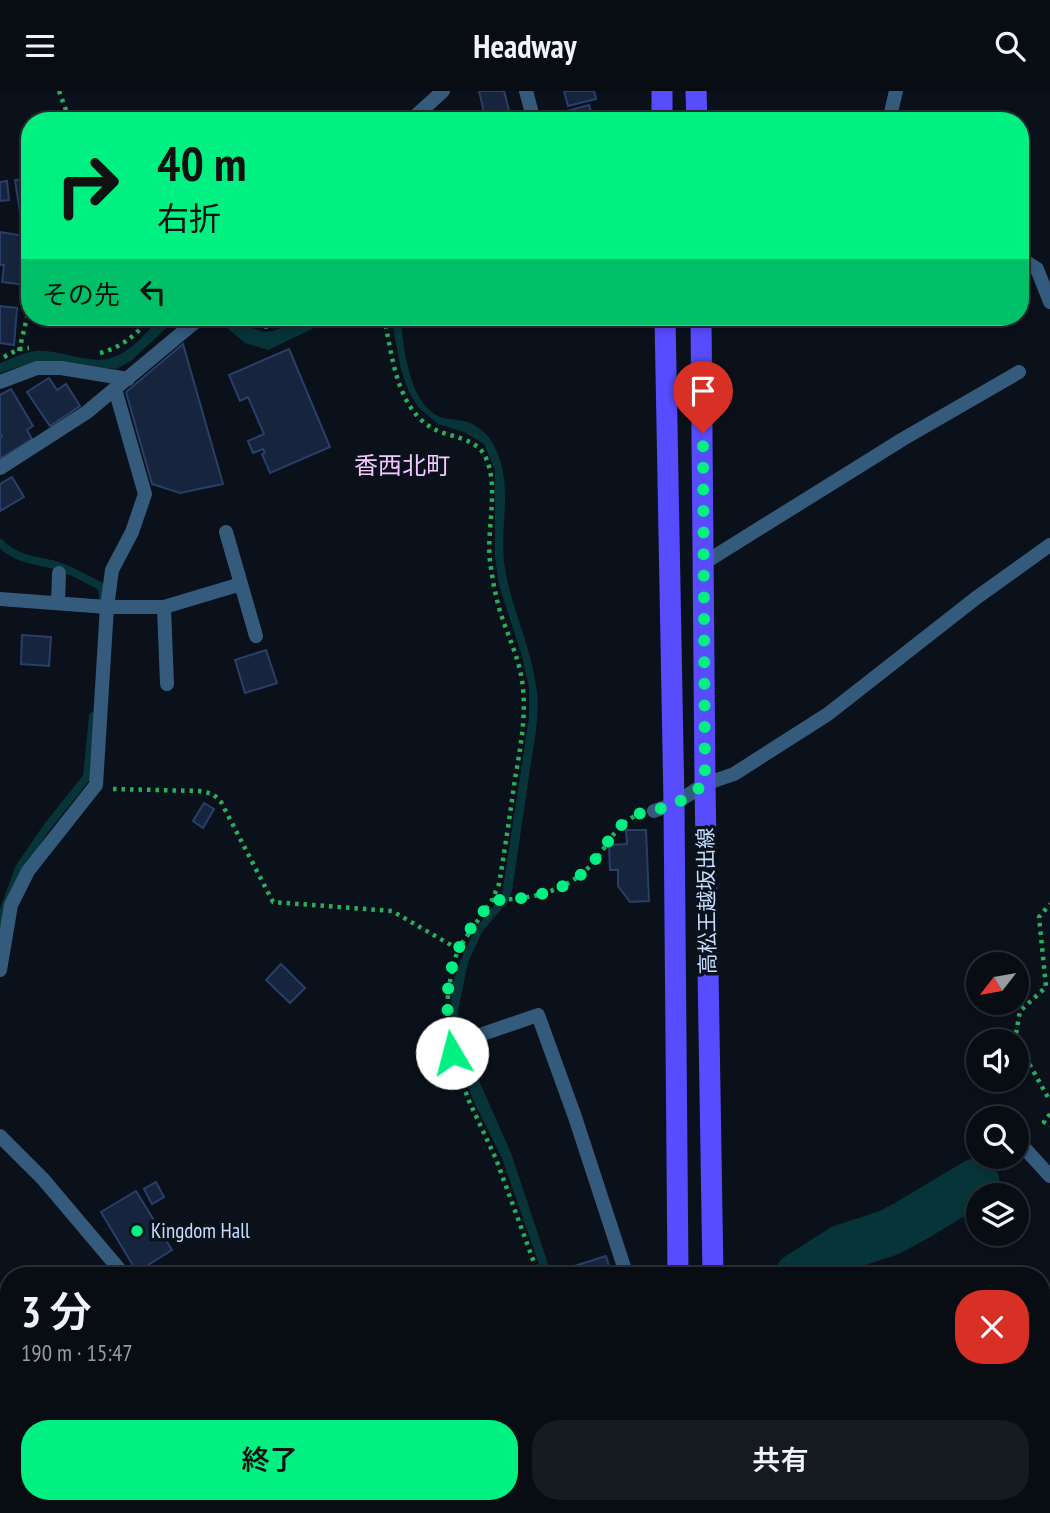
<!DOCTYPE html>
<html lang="ja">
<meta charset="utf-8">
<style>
:root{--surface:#080d14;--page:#161b22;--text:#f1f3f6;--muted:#989ca0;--line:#292d34;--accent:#00f081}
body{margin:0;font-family:"PT Sans Narrow","Noto Sans JP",sans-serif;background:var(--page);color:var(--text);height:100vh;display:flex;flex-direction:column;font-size:26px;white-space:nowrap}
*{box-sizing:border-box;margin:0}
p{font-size:23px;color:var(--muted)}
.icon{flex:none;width:38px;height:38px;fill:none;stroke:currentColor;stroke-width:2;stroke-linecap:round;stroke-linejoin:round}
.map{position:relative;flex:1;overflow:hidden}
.details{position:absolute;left:0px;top:1176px;width:1050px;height:247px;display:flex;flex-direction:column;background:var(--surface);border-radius:28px 28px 0 0;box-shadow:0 4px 10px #0003,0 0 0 2px var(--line)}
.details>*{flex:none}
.hud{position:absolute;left:21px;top:21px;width:1008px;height:214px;border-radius:28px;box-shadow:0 4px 10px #0003,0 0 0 2px var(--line);background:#00f081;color:#111;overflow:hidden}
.needle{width:46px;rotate:239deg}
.fabs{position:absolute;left:966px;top:861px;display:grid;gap:14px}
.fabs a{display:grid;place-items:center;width:63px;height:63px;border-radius:50%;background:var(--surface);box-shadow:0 4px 10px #0003,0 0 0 2px var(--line);font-size:35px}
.pin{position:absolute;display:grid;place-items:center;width:60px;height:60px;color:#fff;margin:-72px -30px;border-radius:50% 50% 50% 0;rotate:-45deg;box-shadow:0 0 7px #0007}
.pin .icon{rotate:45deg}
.me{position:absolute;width:77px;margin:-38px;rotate:352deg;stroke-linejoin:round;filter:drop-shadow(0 0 5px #0008)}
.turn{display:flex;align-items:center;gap:24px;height:147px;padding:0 21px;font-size:32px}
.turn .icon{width:91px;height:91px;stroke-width:2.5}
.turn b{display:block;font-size:49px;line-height:60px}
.then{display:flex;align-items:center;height:66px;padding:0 21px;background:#0003;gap:14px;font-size:26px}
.round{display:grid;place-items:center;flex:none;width:74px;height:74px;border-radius:28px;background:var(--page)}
.overview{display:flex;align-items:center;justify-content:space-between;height:119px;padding:0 21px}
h1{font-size:42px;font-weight:600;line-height:52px}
.action{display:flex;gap:14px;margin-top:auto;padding:14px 21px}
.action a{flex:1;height:80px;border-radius:28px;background:var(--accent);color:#111;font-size:28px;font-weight:600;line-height:80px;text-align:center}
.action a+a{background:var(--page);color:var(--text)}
header{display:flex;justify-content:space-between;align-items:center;height:91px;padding:0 21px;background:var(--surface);font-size:32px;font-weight:600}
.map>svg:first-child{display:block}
</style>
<header><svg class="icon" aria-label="menu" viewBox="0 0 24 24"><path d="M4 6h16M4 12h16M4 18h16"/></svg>Headway<svg class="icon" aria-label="search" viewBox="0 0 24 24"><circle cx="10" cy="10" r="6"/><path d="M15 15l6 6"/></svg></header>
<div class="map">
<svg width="1050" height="1422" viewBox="0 0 1050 1422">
<rect width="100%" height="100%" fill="#0a111b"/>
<path fill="#073438" d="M161 226H178L131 270 116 278 47 270 31 272 0 282V272C12 268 23 261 36 260 61 258 87 274 111 267 132 261 146 241 161 226Z
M214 226H234L249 236 263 241 273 240 309 226H337L268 259 245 252Z
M391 226H400C404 256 408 312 440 326 449 329 458 328 467 331 480 335 491 346 496 359 513 395 500 433 504 470 509 513 530 551 536 594 541 621 534 651 530 678 524 719 518 759 512 800L509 809 482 841 468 871 458 920 465 958 511 1062 549 1176 554 1185H545L540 1176 502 1067 473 1009 456 962 451 920 452 894 461 869 476 837 502 804 529 627V596L522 565 499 494 495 466V379L484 353 464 341 438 333 418 316 409 301 401 279Z"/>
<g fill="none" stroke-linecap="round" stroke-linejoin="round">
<path stroke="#073438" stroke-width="8" d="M0 452C17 470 40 469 61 476 75 481 88 489 102 496L103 507
M0 830 19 777 47 736 87 686 93 625
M0 1362 9 1380
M23 1414 26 1422"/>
<path stroke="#073438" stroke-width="47" d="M798 1185 842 1157 888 1142 909 1131 976 1091"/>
</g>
<path fill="#16243d" stroke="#283f69" stroke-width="2" d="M479 0H504L511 27 486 30Z
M564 0H594L596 8 568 15Z
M589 14 594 30H570L567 20Z
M30 88V128L21 129 15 89Z
M7 90 9 109 0 110V91Z
M0 141 25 145 21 174 27 175 24 194 2 191 4 174H0Z
M0 215 17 217 14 254 0 252Z
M183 253 223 393 180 402 152 393 126 301Z
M289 258 330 356 270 382 262 363 265 362 263 358 253 362 248 350 264 343 248 306 240 310 229 284Z
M49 287 57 299 66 293 80 315 50 335 27 301Z
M11 298 33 335 27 339 32 348 0 368V346L2 345 0 342V304Z
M12 386 24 406 0 420V393Z
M22 544 51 546 49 575 21 573Z
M266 559 277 592 245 602 235 569Z
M204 712 214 718 203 737 193 730Z
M626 739H646L649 810 630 811 618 795V779H610L609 754 627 753Z
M281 873 305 897 290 912 266 889Z
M156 1091 164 1106 152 1113 144 1098Z
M136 1100 172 1159 137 1181 101 1121Z
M606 1165 612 1185H570L568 1177Z
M583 1414H658V1422H586Z"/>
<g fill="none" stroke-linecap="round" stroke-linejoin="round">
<path stroke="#2aae5c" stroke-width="4.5" stroke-dasharray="3.5 5" stroke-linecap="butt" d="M59 0 70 30
M241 226C260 241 277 236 298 226
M384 226C392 263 396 318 434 338 451 347 475 346 485 365 500 395 486 438 490 470 492 486 495 502 499 517 507 544 521 570 523 598 526 628 520 659 515 688 510 723 505 758 499 793L492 809 458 858
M19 260 30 214
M100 262C123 256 136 243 152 226
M4 266 19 258 29 257
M113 698 199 700 213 703 221 711 273 811 392 820 458 858C449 889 445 909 449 942
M492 809C526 809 564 802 589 776 607 758 613 735 637 724
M1017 950 1015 948 1020 920 1046 896 1039 826 1050 813
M1017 951 1050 1010
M451 961 469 1010 496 1068 539 1185
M1050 1023 1044 1031 1050 1035"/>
<path stroke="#345a7c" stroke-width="14" d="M0 291 37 277H61L128 288
M0 879 11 814 28 780 96 694 107 516 112 479 132 441 145 403 115 298
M468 948 538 924 575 1026 627 1185"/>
<path stroke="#345a7c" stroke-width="14" d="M526 0 534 30
M410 30 443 0
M889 30 896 0
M1020 167 1037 178 1050 211
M0 377 87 321 201 226
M226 441 256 545
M704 472 903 348 1019 281
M0 508 107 516H164L241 493
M58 512 59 482
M164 516 167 593
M654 720 674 713 705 693 734 683 828 623 976 507 1050 454
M0 1045 43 1088 125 1185
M1018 1050 1050 1085
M1041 1300 1050 1296
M1041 1406 1050 1422
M258 1414 262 1422
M861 1414 864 1422
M412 1422 423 1414"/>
<path stroke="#584cff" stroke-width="21" d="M662 0V30
M696 0 697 30
M665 226 674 713 678 1185
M701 226 705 693 713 1185
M684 1414V1422
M717 1414V1422"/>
</g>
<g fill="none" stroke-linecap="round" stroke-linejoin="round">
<path stroke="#00f081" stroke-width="12" stroke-dasharray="0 21.6" d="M452 962C447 927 443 893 458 859 465 842 481 825 492 809 526 809 566 802 590 775 604 759 611 742 627 729 640 719 658 720 673 714 684 709 694 700 705 693L703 342"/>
</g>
<circle fill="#00f081" stroke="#0a111b" stroke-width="2.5" cx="137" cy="1140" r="7"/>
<g text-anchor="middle" stroke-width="7" stroke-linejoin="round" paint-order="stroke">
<g font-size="21" fill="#c5dfff" stroke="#0a111b">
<text transform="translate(707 810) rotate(-91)" y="7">高松王越坂出線</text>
</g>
<g font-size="21" fill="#c5dfff" stroke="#0a111b" text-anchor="start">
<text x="151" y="1147">Kingdom Hall</text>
</g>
<g font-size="24" fill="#f4c7ff" stroke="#0a111b">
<text x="402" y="383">香西北町</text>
</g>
</g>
</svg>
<div class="fabs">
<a><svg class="needle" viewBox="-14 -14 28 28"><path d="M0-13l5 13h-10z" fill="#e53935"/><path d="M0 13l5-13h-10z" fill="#989ca0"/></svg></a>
<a><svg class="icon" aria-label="sound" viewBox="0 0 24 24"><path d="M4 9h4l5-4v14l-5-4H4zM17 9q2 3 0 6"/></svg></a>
<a><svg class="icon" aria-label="search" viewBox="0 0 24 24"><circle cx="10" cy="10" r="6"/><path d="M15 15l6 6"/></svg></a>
<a><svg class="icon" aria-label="layers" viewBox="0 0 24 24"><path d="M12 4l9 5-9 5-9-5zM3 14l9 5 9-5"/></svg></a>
</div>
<div class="pin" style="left:703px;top:342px;background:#d93025"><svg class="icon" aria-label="arrive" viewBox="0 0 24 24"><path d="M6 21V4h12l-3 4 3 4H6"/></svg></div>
<svg class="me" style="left:452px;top:962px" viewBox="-20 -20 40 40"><circle r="19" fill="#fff"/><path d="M0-13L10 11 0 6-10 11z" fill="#00f081"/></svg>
<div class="hud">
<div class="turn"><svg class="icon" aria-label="right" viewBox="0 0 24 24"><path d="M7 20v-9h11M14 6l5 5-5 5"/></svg><div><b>40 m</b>右折</div></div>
<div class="then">その先<svg class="icon" aria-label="left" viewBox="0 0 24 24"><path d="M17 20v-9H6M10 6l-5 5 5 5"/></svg></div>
</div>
<section class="details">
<div class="overview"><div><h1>3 分</h1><p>190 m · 15:47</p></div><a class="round" style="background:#d93025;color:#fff"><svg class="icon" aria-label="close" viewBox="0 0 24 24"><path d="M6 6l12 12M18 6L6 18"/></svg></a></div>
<div class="action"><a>終了</a><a>共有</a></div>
</section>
</div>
